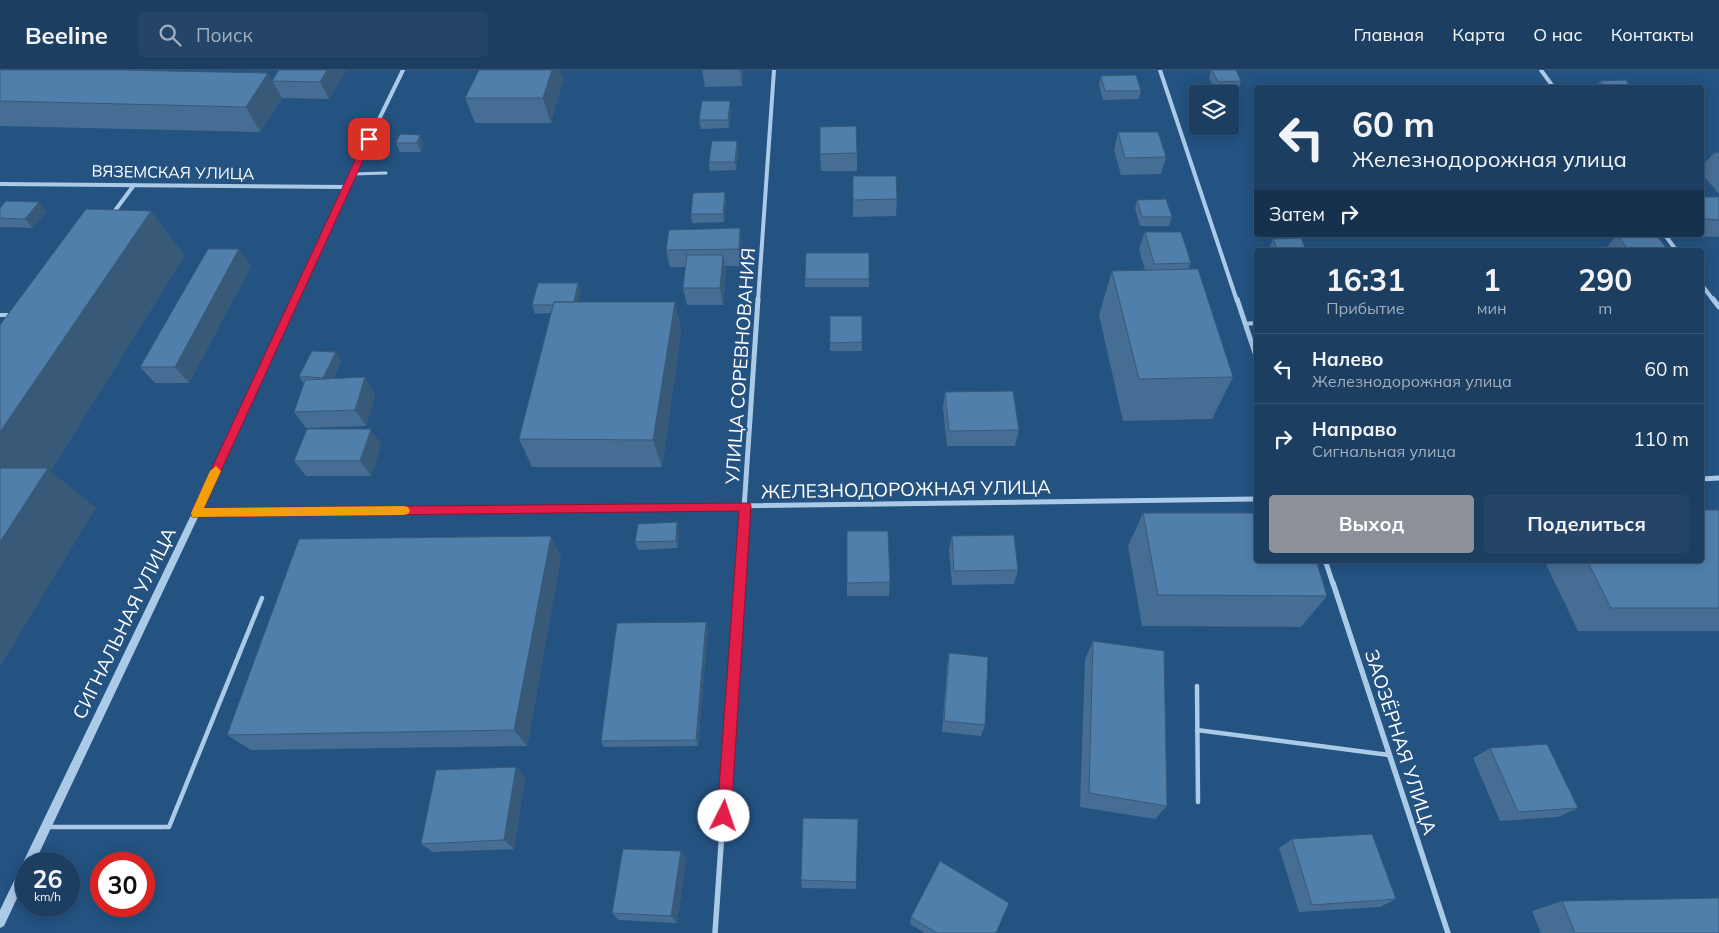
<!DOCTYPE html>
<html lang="ru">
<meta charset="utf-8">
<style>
:root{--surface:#1b3e61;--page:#244567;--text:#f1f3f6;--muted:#a0aebd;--line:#395776;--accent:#8c9099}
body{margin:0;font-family:Mulish,sans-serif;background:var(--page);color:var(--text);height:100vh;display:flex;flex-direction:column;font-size:19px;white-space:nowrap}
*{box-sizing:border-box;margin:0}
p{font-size:16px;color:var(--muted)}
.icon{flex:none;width:28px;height:28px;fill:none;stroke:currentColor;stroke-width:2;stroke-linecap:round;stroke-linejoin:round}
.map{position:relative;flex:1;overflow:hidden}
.sheet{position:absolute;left:1254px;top:178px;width:450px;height:315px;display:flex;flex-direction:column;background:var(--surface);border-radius:5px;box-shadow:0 2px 12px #0003,0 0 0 1px var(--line)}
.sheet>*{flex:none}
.banner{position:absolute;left:1254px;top:15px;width:450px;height:152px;border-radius:5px;box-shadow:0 2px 12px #0003,0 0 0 1px var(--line);background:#1b3e61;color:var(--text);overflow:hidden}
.controls{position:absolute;left:1189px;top:15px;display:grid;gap:10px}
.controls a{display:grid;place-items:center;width:50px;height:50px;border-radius:5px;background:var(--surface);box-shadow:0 2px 12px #0003,0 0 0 1px var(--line);font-size:25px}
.speed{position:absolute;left:15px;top:782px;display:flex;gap:10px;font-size:25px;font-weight:700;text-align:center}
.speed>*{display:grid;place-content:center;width:65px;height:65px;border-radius:50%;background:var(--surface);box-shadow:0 2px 12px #0003,0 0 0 1px var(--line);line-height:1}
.speed small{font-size:12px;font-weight:400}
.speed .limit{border:8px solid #d22;background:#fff;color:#111}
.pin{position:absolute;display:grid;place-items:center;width:42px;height:42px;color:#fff;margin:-21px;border-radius:10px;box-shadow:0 2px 8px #0006}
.me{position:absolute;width:55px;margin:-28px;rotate:4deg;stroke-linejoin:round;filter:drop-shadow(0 0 4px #0008)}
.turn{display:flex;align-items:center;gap:18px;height:105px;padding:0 15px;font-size:22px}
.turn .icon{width:65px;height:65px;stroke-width:2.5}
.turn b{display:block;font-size:35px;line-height:42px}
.then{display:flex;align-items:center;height:48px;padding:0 15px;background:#0003;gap:10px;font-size:19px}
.eta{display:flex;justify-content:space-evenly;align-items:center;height:85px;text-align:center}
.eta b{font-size:30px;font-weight:700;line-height:35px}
.primary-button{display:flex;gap:10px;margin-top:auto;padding:10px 15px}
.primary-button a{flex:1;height:58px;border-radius:5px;background:var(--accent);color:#fff;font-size:20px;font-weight:700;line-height:58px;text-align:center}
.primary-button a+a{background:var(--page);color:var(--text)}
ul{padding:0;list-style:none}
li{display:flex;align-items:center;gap:15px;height:70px;padding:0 15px;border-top:1px solid var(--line)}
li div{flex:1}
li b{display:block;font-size:19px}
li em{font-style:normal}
header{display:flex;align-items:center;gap:30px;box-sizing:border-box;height:70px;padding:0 25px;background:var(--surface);border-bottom:1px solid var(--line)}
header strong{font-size:24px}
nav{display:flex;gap:28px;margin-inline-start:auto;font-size:18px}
.search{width:350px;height:45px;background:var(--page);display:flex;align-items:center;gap:12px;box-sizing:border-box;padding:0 18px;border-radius:5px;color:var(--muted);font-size:19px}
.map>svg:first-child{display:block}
</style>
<header>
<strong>Beeline</strong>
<div class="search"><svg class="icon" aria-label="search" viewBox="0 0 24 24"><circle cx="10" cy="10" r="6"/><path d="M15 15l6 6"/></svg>Поиск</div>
<nav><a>Главная</a><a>Карта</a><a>О нас</a><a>Контакты</a></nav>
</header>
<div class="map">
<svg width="1719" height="863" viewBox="0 0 1719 863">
<rect width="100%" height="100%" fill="#245281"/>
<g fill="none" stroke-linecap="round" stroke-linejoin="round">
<path stroke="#abcae7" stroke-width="3" d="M353 104 386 103"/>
<path stroke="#abcae7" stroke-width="4" d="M0 245H10
M1245 254 1256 253"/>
<path stroke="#abcae7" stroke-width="4.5" d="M1197 616 1198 732
M1197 660 1389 685
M47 757H169L262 528"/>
<path stroke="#abcae7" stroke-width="4" d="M1160 0 1237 231
M1541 0 1554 18
M346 117 403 0
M111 146 134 115
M1665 165 1676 180
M1701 214 1714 231
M758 231 774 0"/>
<path stroke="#abcae7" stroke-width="5" d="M1237 229 1256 286
M1713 229 1719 237
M1701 409 1719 408
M196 443 1256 429
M1325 490 1333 514
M739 514 758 229"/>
<path stroke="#abcae7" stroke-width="5.5" d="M1333 513 1448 863
M715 863 739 513"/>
<path fill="#abcae7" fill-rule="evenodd" d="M0 112 346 115 349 117 200 443 34 794H26V809L4 856 0 858V840L192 443 342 119 0 116Z"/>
</g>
<path fill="#466d93" d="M0 0 272 11 279 0H346L329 29 282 28 260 62 0 56Z
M479 0H560L563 10 551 53H475L465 28Z
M702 0H743L742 16 705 17Z
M1211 0H1236L1241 11 1238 19 1215 20 1209 8Z
M1101 6 1141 21 1139 29 1103 30 1099 15Z
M1600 11 1631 18H1596Z
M731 40 729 58 701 59 699 50Z
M1118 62 1166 87 1161 104 1121 105 1114 80Z
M737 71 738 80 736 100 710 101 709 92Z
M396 73H424L421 82H400Z
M857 83V101H821L820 84Z
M1714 83H1719V124L1701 103V97Z
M853 106 897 129 896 146 853 147Z
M725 122 726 131 724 152 692 153 691 144Z
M1701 127H1719V167L1689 166 1688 165H1701Z
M1137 130 1172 147 1169 156H1140L1135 138Z
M0 138 47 141 33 158 0 157Z
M1145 162 1191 193 1188 200 1233 307 1212 349 1123 351 1099 245 1112 201 1145 200 1139 179Z
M1617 165H1656L1668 180H1604Z
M1273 169 1306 180H1270L1269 178Z
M742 175 741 196H725L726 202 723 235H687L683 218 686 197H670L666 180Z
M869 183V217H805V209Z
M251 196 189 313H155L140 297Z
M581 221 578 232H675L681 262 662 397H532L519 369 551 243 535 244 532 235Z
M862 246V281H830V273Z
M341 291 333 309 375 324 366 356 306 358 294 342 304 314 299 306Z
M945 322 1019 360 1015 376H947L943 338Z
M381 374 371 406H306L294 391Z
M1719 440V561H1578L1544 490H1701Z
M1143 443 1327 526 1301 557 1142 556 1128 476Z
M679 460 678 478 638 480 635 472Z
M847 461 890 512 889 526H847Z
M952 466 1018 500 1014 514 952 515 949 480Z
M561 486 527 676 251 680 227 665Z
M706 552 708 559 698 676 604 677 601 671Z
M1093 571 1167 736 1155 749 1080 737 1085 589Z
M949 583 985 655 981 666 942 662 947 595Z
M1490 678 1578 738 1558 747 1500 751 1473 688Z
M516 697 525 707 514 779 433 782 421 774Z
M858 749 856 819 802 818 801 810Z
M1292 769 1396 829 1380 837 1299 842 1279 778Z
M686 789 677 853 619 850 612 843Z
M1562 831 1719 863H1541L1532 841Z
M911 847 996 863H925L910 854Z"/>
<path fill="#395978" d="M327 0H346L329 29 320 12Z
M552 0H560L563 10 551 53 543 28Z
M740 0H743L742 16Z
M268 3 282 28 260 62 246 37Z
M730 31 731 40 729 58 728 50Z
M420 65 424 73 421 82 417 73Z
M737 71 738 80 736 100 735 92Z
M725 122 726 131 724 152 723 144Z
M39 132 47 141 33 158 25 149Z
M151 141 185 186 51 401 96 438 0 597V362Z
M740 158 742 175 741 196 739 179Z
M239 179 251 196 189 313 175 297Z
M723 185 726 202 723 235 720 218Z
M578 213 581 221 576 243 573 235Z
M675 232 681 262 662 397 653 370Z
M336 282 341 291 329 316 323 308Z
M365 307 375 324 366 356 355 340Z
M371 359 381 374 371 406 360 391Z
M677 452 679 460 678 478 676 471Z
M551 466 561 486 527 676 514 660Z
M706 552 708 559 698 676 696 670Z
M516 697 525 707 514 779 504 770Z
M681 781 686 789 677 853 671 846Z"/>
<path fill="#517fab" stroke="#395978" d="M0 0H119L268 3 246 37 0 31Z
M279 0H327L320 12 272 11Z
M479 0H552L543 28H465Z
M1212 0H1236L1241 11 1218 12Z
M1136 5 1141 21H1105L1101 6Z
M1626 10 1631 18H1606L1600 11Z
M702 31H730L728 50H699Z
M856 56 857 83 820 84V57Z
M1118 62H1158L1166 87 1125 88Z
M400 64 420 65 417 73H396Z
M712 71H737L735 92H709Z
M1714 83H1719V89Z
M853 106H896L897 129 853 130Z
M725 122 723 144H691L693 123Z
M1701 127H1719V150L1705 149 1701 144Z
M1166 129 1172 147H1142L1137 130Z
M6 131 39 132 25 149 0 148V138Z
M86 139 151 141 0 362V255Z
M740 158 739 179 666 180 669 160Z
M1145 162H1181L1191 193 1154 194Z
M1618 165H1656L1668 180H1628Z
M1301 168 1306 180H1278L1273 169Z
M208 179H239L175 297H140Z
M806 183H869V209H805Z
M687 185H723L720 218H683Z
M1198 199 1233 307 1139 309 1112 201Z
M538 213H578L574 232H554L553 235H532Z
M554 232H675L653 370 519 369Z
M830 246H862V272L830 273Z
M312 281 336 282 323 308 299 306Z
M365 307 355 340 294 342 305 310Z
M1013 321 1019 360 949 361 945 322Z
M307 359H371L360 391H294Z
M0 398H48L0 472Z
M1701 440H1719V538H1611L1587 490H1701Z
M1143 443H1256V490H1316L1327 526 1158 525Z
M677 452 676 471 635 472 638 454Z
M847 461H888L890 512 847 513Z
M1014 465 1018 500 954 501 952 466Z
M551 466 514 660 227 665 299 469Z
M706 552 696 670 601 671 617 553Z
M1093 571 1164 581 1167 736 1089 723Z
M949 583 988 587 985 655 944 651Z
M1547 674 1578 738 1518 742 1490 678Z
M516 697 504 770 421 774 436 700Z
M803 748 858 749 856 812 801 810Z
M1372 764 1396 829 1312 835 1292 769Z
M623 779 681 781 671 846 612 843Z
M940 791 1009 833 996 863H937L911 847Z
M1719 828V863H1575L1562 831Z"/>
<path fill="#e11d48" stroke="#92132f" d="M369 66 373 69 204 438 750 433 751 436 731 746 729 751 724 753 719 751 717 746 739 441 192 447 191 443 365 69Z"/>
<path fill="#f59e0b" d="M216 396 221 401 204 438 404 436 408 437 410 441 408 444 404 445 192 447 191 443 210 401Z"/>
<g text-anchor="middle" stroke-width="4.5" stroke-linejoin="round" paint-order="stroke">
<g font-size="16" fill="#fff" stroke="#245281">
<text transform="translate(173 102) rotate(1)" y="6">ВЯЗЕМСКАЯ УЛИЦА</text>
</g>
<g font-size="19" fill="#fff" stroke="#245281">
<text transform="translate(740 296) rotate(-86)" y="7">УЛИЦА СОРЕВНОВАНИЯ</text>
<text transform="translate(906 419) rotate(-1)" y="7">ЖЕЛЕЗНОДОРОЖНАЯ УЛИЦА</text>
<text transform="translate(124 553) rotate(-64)" y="7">СИГНАЛЬНАЯ УЛИЦА</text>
<text transform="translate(1401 672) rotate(72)" y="7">ЗАОЗЁРНАЯ УЛИЦА</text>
</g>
</g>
</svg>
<div class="controls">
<a><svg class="icon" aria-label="layers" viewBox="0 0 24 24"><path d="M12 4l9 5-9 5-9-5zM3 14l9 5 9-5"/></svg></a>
</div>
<div class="speed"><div>26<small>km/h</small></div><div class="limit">30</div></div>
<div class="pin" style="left:369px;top:69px;background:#d93025"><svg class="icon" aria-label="arrive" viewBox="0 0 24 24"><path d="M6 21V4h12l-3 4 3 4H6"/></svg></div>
<svg class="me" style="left:724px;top:746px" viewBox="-20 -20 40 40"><circle r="19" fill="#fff"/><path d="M0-13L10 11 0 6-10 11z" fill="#e11d48"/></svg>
<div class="banner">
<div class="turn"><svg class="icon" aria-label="left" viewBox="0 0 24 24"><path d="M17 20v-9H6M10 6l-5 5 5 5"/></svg><div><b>60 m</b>Железнодорожная улица</div></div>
<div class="then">Затем<svg class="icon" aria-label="right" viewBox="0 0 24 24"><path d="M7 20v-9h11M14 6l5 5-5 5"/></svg></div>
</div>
<section class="sheet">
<div class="eta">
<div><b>16:31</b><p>Прибытие</p></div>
<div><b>1</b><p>мин</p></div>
<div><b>290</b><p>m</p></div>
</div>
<ul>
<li><svg class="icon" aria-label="left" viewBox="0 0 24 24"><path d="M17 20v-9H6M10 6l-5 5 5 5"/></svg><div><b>Налево</b><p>Железнодорожная улица</p></div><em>60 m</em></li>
<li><svg class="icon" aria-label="right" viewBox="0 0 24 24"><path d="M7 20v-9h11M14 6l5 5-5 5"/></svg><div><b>Направо</b><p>Сигнальная улица</p></div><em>110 m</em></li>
</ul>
<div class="primary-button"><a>Выход</a><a>Поделиться</a></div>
</section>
</div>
